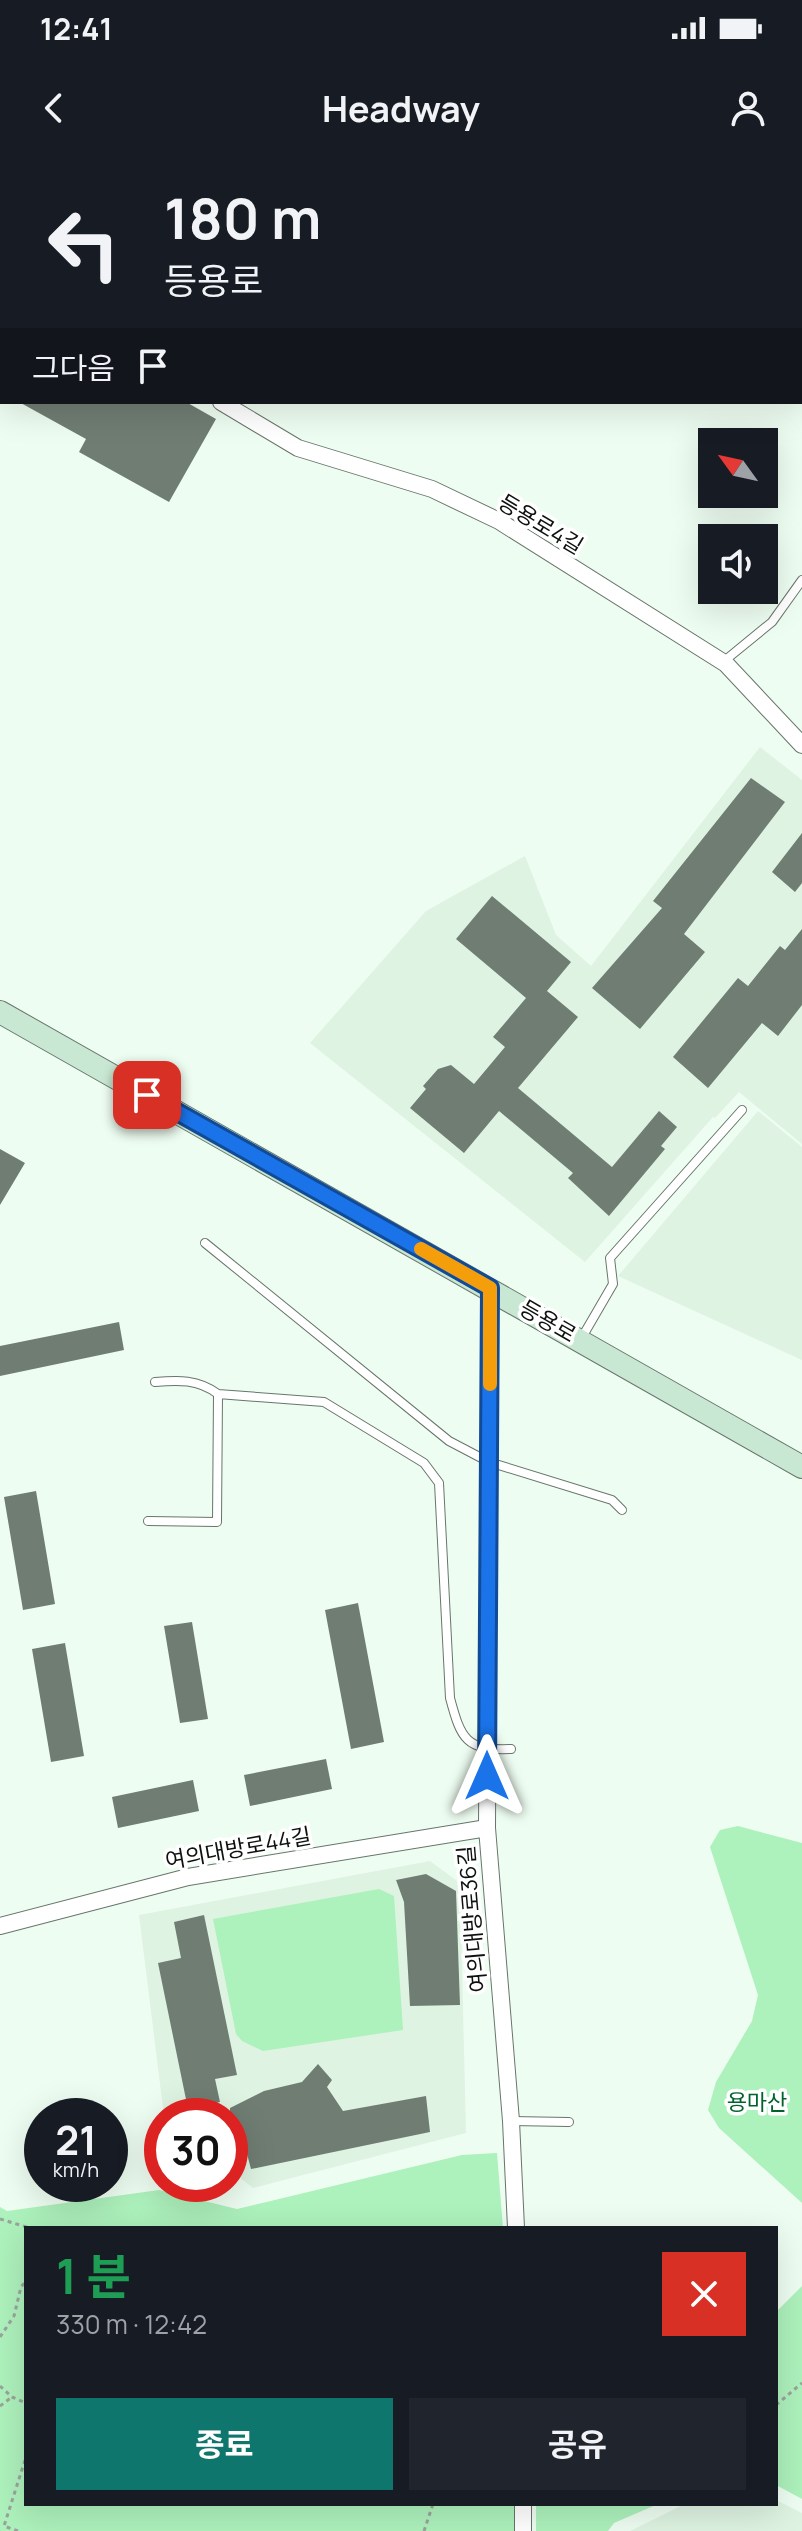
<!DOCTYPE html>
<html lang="ko">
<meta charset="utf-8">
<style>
:root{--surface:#171b24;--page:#20242c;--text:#f1f3f6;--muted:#9ea1a6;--accent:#0f766e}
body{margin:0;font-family:Manrope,"Noto Sans KR",sans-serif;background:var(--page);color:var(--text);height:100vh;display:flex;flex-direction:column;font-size:30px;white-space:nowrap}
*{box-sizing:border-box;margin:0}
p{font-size:26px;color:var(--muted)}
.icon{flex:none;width:44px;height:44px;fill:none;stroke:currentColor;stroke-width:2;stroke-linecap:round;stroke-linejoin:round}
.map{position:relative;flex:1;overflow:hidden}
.sheet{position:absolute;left:24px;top:2066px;width:754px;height:280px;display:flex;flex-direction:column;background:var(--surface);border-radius:0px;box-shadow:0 8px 32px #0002}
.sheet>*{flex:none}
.hud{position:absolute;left:0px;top:0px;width:802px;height:244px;box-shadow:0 8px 32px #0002;background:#171b24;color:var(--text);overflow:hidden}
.needle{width:52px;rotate:303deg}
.fabs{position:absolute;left:698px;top:268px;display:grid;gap:16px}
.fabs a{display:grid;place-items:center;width:80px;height:80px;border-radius:0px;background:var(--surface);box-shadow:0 8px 32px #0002;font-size:40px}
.speed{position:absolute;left:24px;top:1938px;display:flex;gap:16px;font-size:40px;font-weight:700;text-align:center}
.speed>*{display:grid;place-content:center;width:104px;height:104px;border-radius:50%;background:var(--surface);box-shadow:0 8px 32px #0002;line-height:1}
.speed small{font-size:20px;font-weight:400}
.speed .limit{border:12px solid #d22;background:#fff;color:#111}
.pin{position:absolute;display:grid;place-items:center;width:68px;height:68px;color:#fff;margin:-34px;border-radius:16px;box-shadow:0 4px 12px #0006}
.me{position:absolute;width:88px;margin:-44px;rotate:0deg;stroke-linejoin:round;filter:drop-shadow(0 0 6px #0008)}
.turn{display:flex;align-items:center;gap:28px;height:168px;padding:0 32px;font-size:36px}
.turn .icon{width:104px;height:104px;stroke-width:2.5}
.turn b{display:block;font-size:56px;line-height:68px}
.then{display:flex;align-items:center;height:76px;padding:0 32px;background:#0003;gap:16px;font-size:30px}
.round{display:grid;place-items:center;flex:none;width:84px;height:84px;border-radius:0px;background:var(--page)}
.headline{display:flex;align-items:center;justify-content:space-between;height:136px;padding:0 32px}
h1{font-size:48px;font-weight:700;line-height:60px;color:#1e9e55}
.primary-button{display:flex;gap:16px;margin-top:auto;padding:16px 32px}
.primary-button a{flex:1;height:92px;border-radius:0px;background:var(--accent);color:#fff;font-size:32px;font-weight:700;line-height:92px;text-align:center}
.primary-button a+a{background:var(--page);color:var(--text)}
.status{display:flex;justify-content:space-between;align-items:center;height:56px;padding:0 40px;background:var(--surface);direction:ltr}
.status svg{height:22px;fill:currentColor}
header{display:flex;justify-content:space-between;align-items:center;height:104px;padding:0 32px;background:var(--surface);font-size:36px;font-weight:700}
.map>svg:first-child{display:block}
</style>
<div class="status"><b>12:41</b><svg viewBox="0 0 49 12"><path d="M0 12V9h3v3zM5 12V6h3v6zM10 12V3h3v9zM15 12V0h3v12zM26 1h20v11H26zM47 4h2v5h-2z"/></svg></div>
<header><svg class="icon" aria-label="back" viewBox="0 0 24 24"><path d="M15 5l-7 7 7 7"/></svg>Headway<svg class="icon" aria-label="person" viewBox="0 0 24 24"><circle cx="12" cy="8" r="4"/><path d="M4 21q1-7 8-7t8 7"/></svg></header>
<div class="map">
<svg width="802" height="2371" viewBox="0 0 802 2371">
<rect width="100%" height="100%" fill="#eefdf1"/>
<path fill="#def3e2" d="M760 587 802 620V984L739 932 715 958 713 957 585 1102 310 883 426 751 525 696 556 775 591 806Z
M758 951 802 987V1200L618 1116Z
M430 1701 460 1723 466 1973 253 2028 230 2010V1956H164L139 1755Z
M776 2340 802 2353V2371H630L685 2344H776Z"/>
<path fill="#adf1bc" d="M738 1666 802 1683V2043L719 1968 708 1950 716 1922 752 1861 758 1835 710 1687 720 1670Z
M379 1729 394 1736 403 1870 263 1891 242 1881 236 1874 213 1759Z
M497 1993 503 2068H26V2344H516L517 2371H0V2047L7 2051 159 2030 237 2049 462 1995Z
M802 2126V2339L776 2325V2152Z
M536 2344H658L614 2363 608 2371H536Z"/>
<path fill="#707d73" d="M19 242H186L216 259 169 342 79 292 86 279Z
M751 618 785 642 684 774 705 792 640 869 592 828 662 748 653 741Z
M802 673V723L795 732 772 712Z
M492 736 571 802 547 831 578 857 518 928 612 1007 659 951 677 967 661 986 665 989 609 1056 568 1018 573 1013 499 951 464 993 410 948 426 929 423 926 438 909 451 905 474 924 505 887 493 877 526 838 456 779Z
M802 769V845L778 876 762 863 708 928 673 897 738 818 748 826 780 786 785 790Z
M0 989 25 1003 0 1045Z
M119 1162 124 1190 0 1216V1186Z
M36 1331 55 1444 23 1450 4 1337Z
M358 1443 384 1582 351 1589 325 1450Z
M192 1462 208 1559 180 1563 164 1466Z
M65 1483 84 1596 51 1602 32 1489Z
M326 1599 332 1629 250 1646 244 1615Z
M193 1620 199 1651 118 1668 112 1637Z
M426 1714 456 1731 460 1845 410 1846 404 1742 396 1720Z
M204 1755 237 1915 215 1919 220 1942 188 1949 158 1803 181 1798 174 1762Z
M318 1904 332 1920 327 1927 343 1951 426 1936 430 1972 251 2009 240 1968 230 1980V1948L264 1931 302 1922Z"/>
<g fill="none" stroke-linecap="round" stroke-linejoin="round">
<defs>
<path id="lane" d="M529 0 532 2
M380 2 381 0
M700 2 701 0
M800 218 802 219
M723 502 772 462 802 420
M205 1083 449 1281 489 1302 612 1340 622 1350
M581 1179 613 1124 610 1098 742 950
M155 1222C178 1220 198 1219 218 1234
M148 1361 217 1362 218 1234 324 1242 424 1303 439 1323 450 1538C461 1579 466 1591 511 1589
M511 1961 569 1962"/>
<path id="street" d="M296 0 299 2
M800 93 802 92
M0 109 2 111
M221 242 298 288 432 329 499 361 726 504 802 585
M490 1128 487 1668 511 1961 516 2068
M0 1766 188 1717 487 1668
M523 2344V2371"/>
<path id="secondary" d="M0 852 802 1307"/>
</defs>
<use href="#lane" stroke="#68756b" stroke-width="10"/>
<use href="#street" stroke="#68756b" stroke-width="18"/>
<use href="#secondary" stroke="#68756b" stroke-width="24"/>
<path stroke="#99a49b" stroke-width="3" stroke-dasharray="4 4" stroke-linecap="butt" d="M0 2059 30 2068
M0 2177 14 2156 21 2127 26 2121
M0 2226 12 2237 26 2243
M776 2245 802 2223
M0 2246 12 2237
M18 2371 4 2366 26 2297
M424 2371 433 2344"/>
<use href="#lane" stroke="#fff" stroke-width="8"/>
<use href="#street" stroke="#fff" stroke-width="16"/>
<use href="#secondary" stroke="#c9e8d3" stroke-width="22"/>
</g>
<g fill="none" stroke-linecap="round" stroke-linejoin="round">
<defs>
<path id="route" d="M147 935 490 1128 487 1616"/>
</defs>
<use href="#route" stroke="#114b97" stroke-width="20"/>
<use href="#route" stroke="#1a73e8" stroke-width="14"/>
<path stroke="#f59e0b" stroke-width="14" d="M421 1089 490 1128V1224"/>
</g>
<g text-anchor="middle" stroke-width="7" stroke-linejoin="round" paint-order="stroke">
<g font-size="22" fill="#0d120e" stroke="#fff">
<text transform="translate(541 364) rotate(31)" y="8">등용로4길</text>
<text transform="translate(548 1161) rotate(30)" y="8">등용로</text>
<text transform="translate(238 1688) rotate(-10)" y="8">여의대방로44길</text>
<text transform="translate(472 1759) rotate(-95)" y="8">여의대방로36길</text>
</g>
<g font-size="22" fill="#03632e" stroke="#fff">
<text x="757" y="1950">용마산</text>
</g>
</g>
</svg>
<div class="fabs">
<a><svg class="needle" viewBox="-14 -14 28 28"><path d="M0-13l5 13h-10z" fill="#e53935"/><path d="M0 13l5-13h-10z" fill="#9ea1a6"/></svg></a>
<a><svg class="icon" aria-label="sound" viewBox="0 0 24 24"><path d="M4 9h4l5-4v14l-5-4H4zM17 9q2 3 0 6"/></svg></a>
</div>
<div class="speed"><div>21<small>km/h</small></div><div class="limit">30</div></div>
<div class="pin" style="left:147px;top:935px;background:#d93025"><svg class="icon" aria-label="arrive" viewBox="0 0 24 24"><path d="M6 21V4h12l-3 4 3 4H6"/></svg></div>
<svg class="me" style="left:487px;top:1616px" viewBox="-20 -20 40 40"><path d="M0-17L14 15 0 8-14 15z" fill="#1a73e8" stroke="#fff" stroke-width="4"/></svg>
<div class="hud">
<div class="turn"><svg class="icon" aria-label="left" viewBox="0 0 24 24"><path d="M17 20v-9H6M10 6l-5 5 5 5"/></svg><div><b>180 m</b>등용로</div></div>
<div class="then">그다음<svg class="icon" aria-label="arrive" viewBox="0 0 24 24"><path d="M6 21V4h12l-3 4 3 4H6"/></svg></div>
</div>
<section class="sheet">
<div class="headline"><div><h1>1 분</h1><p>330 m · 12:42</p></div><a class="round" style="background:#d93025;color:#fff"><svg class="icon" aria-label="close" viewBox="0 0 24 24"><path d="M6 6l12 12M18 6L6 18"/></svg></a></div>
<div class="primary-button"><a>종료</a><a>공유</a></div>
</section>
</div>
